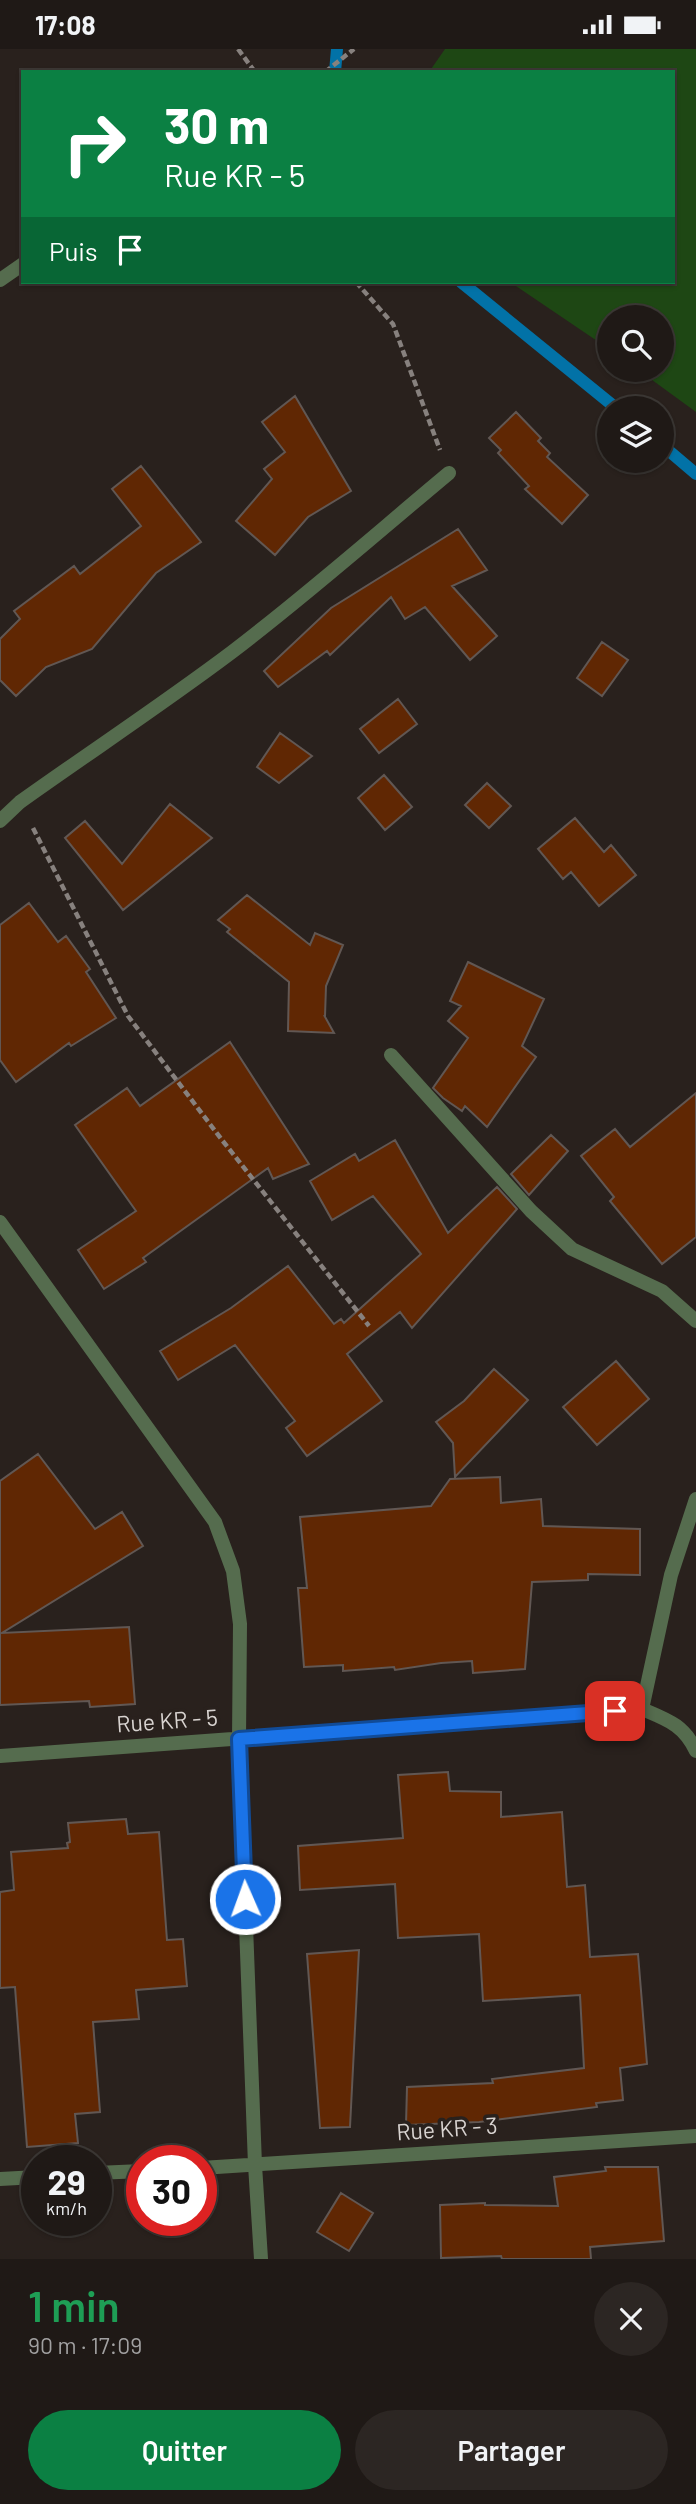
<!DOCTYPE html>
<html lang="fr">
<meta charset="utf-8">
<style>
:root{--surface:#1f1916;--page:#2c2623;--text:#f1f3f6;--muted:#a1a0a1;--line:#3c3835;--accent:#0b8043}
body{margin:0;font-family:Barlow,sans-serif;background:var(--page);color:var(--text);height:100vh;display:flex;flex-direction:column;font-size:26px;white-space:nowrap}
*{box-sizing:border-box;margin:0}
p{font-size:23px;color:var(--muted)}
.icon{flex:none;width:38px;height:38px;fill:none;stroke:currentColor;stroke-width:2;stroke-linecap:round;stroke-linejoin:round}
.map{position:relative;height:2210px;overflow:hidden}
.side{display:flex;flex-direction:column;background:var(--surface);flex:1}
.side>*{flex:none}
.guide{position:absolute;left:21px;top:21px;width:654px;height:214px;border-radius:0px;box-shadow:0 2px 5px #0004,0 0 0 2px var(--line);background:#0b8043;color:#fff;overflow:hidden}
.fabs{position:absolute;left:597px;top:256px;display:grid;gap:14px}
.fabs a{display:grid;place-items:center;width:77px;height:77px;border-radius:50%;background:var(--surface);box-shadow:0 2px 5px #0004,0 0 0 2px var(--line);font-size:35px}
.speed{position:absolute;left:21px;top:2096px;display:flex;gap:14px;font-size:35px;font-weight:700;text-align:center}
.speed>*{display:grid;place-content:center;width:91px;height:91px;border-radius:50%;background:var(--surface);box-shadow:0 2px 5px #0004,0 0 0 2px var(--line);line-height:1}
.speed small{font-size:18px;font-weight:400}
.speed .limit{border:10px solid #d22;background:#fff;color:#111}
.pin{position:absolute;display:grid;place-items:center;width:60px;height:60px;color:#fff;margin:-30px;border-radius:14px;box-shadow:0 4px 10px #0006}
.me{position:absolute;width:77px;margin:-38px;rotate:358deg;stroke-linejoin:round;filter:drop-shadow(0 0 5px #0008)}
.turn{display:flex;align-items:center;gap:24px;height:147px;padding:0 28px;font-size:32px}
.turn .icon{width:91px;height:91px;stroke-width:2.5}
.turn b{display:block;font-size:49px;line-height:60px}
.then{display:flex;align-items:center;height:66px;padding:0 28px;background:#0003;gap:14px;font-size:26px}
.round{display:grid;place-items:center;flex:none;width:74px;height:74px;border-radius:37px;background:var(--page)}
.summary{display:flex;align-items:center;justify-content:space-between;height:119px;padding:0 28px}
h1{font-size:42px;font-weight:600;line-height:52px;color:#1e9e55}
.primary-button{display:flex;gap:14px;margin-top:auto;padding:14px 28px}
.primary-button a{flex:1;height:80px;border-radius:42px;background:var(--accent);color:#fff;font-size:28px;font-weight:600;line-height:80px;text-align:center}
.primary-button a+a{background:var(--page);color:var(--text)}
.status{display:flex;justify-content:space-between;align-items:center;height:49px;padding:0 35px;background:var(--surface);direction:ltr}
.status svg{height:19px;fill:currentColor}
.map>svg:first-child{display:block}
</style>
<div class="status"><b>17:08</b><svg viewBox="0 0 49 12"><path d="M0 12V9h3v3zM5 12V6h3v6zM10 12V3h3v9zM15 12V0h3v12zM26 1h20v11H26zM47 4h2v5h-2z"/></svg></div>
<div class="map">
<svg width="696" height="2210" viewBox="0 0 696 2210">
<rect width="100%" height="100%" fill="#29211d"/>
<path fill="#1e4714" d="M445 0H696V363L637 320H662V268H609V300L510 233H674V23H429Z"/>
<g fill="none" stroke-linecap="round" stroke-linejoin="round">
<path stroke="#0272a7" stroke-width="12" d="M335 23 337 0
M461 233 616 359
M662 396 696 425"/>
</g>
<path fill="#602703" stroke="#615753" stroke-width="2" d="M295 347 351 442 308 468 275 506 236 472 272 430 264 420 285 403 262 373Z
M516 363 541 389 538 392 550 404 547 408 588 446 562 475 525 440 529 437 498 404 501 401 489 389Z
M141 417 201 493 156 524 92 600 46 618 16 647 0 631V590L20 570 14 562 74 517 80 525 141 477 112 440Z
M458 480 487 521 452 537 497 587 470 611 425 558 405 570 391 548 330 606 327 602 278 638 264 622 331 559Z
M602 593 628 611 602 647 577 629Z
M398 650 417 675 379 704 360 680Z
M280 684 312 707 279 734 257 718Z
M384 726 412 758 385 781 358 749Z
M487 734 511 757 489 779 465 756Z
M170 755 212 789 123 861 65 789 85 772 122 815Z
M575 769 604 803 611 796 636 826 599 857 571 823 563 830 538 800Z
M247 846 310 896 315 884 343 896 326 937 325 967 324 966 334 984 288 982 289 933 227 883 230 880 218 871Z
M29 854 58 893 66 887 90 920 86 923 116 969 71 997 69 994 16 1033 0 1011V876Z
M468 913 544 950 522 997 536 1008 487 1078 465 1057 462 1062 443 1049 433 1039 468 989 448 972 461 957 450 952Z
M230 993 309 1115 273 1130 268 1119 143 1209 146 1213 104 1240 78 1201 136 1162 75 1076 127 1039 140 1057Z
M696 1044V1188L662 1215 610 1152 614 1148 581 1107 615 1080 630 1098Z
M551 1086 568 1102 529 1146 511 1125Z
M395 1091 448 1184 497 1138 517 1160 412 1279 400 1263 347 1305 382 1352 307 1407 286 1379 295 1372 235 1296 178 1331 160 1302 231 1259 288 1217 334 1275 341 1270 344 1274 421 1205 373 1147 332 1171 310 1132 355 1105 359 1112Z
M616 1312 649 1350 597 1396 563 1358Z
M494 1320 528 1351 455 1428 453 1394 436 1373 464 1352Z
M38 1405 95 1480 122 1463 143 1497 2 1584 129 1578 135 1655 90 1658 89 1652 0 1656V1432Z
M500 1428 501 1454 541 1450 543 1477 640 1480V1526L588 1525V1531L532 1533 525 1620 473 1624 472 1612 441 1614 395 1621 394 1618 343 1622V1616L304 1618 298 1539H307L300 1468 431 1457 450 1430Z
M448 1723 450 1742 501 1743V1768L562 1763 567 1838 585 1836 590 1908 638 1905 647 2015 620 2019 623 2051 596 2054 597 2058 479 2073 406 2076 407 2038 493 2034 492 2030 584 2019 580 1946 483 1952 479 1885 398 1889 395 1835 300 1841 298 1797 403 1789 398 1726Z
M126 1770 128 1785 159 1783 167 1891 183 1890 187 1937 136 1941 139 1970 93 1973 100 2063 75 2065 78 2094 27 2098 15 1938 0 1939V1843L14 1841 11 1803 68 1799 67 1794 70 1793 68 1774Z
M359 1901 350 2078 320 2079 307 1905Z
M605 2118H658L664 2192 590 2198 591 2210H502L501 2207 441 2209 440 2156 485 2154V2156L558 2157 554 2128 606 2122Z
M341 2144 373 2164 349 2202 317 2183Z"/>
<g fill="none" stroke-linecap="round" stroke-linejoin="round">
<path stroke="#87817e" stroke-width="4.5" stroke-dasharray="7 3.5" stroke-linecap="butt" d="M238 0 255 23
M325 23 354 0
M356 233 393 275 440 401
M33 779 128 967 222 1091 369 1277"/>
<path stroke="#556c4e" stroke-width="14" d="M0 231 23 215
M0 772 20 753C90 703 163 655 232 603 307 546 377 484 449 424
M391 1006 531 1162 572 1200 662 1242 696 1272
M0 1173 215 1473 233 1522 240 1575 239 1690 255 2116 261 2210
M642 1660 671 1526 696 1450
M0 1707 642 1660C668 1671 684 1676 696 1702
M201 2119 696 2087
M96 2124 142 2122
M0 2130 37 2128"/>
</g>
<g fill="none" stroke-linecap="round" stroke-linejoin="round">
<defs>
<path id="route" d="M245 1850 239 1690 615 1662"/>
</defs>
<use href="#route" stroke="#114b97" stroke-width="18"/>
<use href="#route" stroke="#1a73e8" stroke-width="12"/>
</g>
<g text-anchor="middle" stroke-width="7" stroke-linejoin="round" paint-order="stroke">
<g font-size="23" fill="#d8d3d0" stroke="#29211d">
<text transform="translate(167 1672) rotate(-4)" y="8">Rue KR - 5</text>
<text transform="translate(447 2080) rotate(-4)" y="8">Rue KR - 3</text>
</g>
</g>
</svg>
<div class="fabs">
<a><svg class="icon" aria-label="search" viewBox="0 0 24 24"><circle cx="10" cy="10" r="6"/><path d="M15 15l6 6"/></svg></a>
<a><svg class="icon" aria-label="layers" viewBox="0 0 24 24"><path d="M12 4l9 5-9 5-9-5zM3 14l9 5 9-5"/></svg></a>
</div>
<div class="speed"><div>29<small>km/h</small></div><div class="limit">30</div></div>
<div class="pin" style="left:615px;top:1662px;background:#d93025"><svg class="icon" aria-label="arrive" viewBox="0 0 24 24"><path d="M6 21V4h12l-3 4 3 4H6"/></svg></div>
<svg class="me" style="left:245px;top:1850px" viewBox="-20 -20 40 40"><circle r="17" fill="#1a73e8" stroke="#fff" stroke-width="3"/><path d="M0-11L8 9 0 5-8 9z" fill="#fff"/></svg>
<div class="guide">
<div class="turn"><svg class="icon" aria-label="right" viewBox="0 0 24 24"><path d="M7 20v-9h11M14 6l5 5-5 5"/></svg><div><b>30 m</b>Rue KR - 5</div></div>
<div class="then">Puis<svg class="icon" aria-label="arrive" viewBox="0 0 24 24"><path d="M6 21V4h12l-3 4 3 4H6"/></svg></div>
</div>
</div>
<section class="side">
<div class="summary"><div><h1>1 min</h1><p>90 m · 17:09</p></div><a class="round"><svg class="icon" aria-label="close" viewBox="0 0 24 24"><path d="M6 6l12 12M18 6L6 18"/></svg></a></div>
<div class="primary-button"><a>Quitter</a><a>Partager</a></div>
</section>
